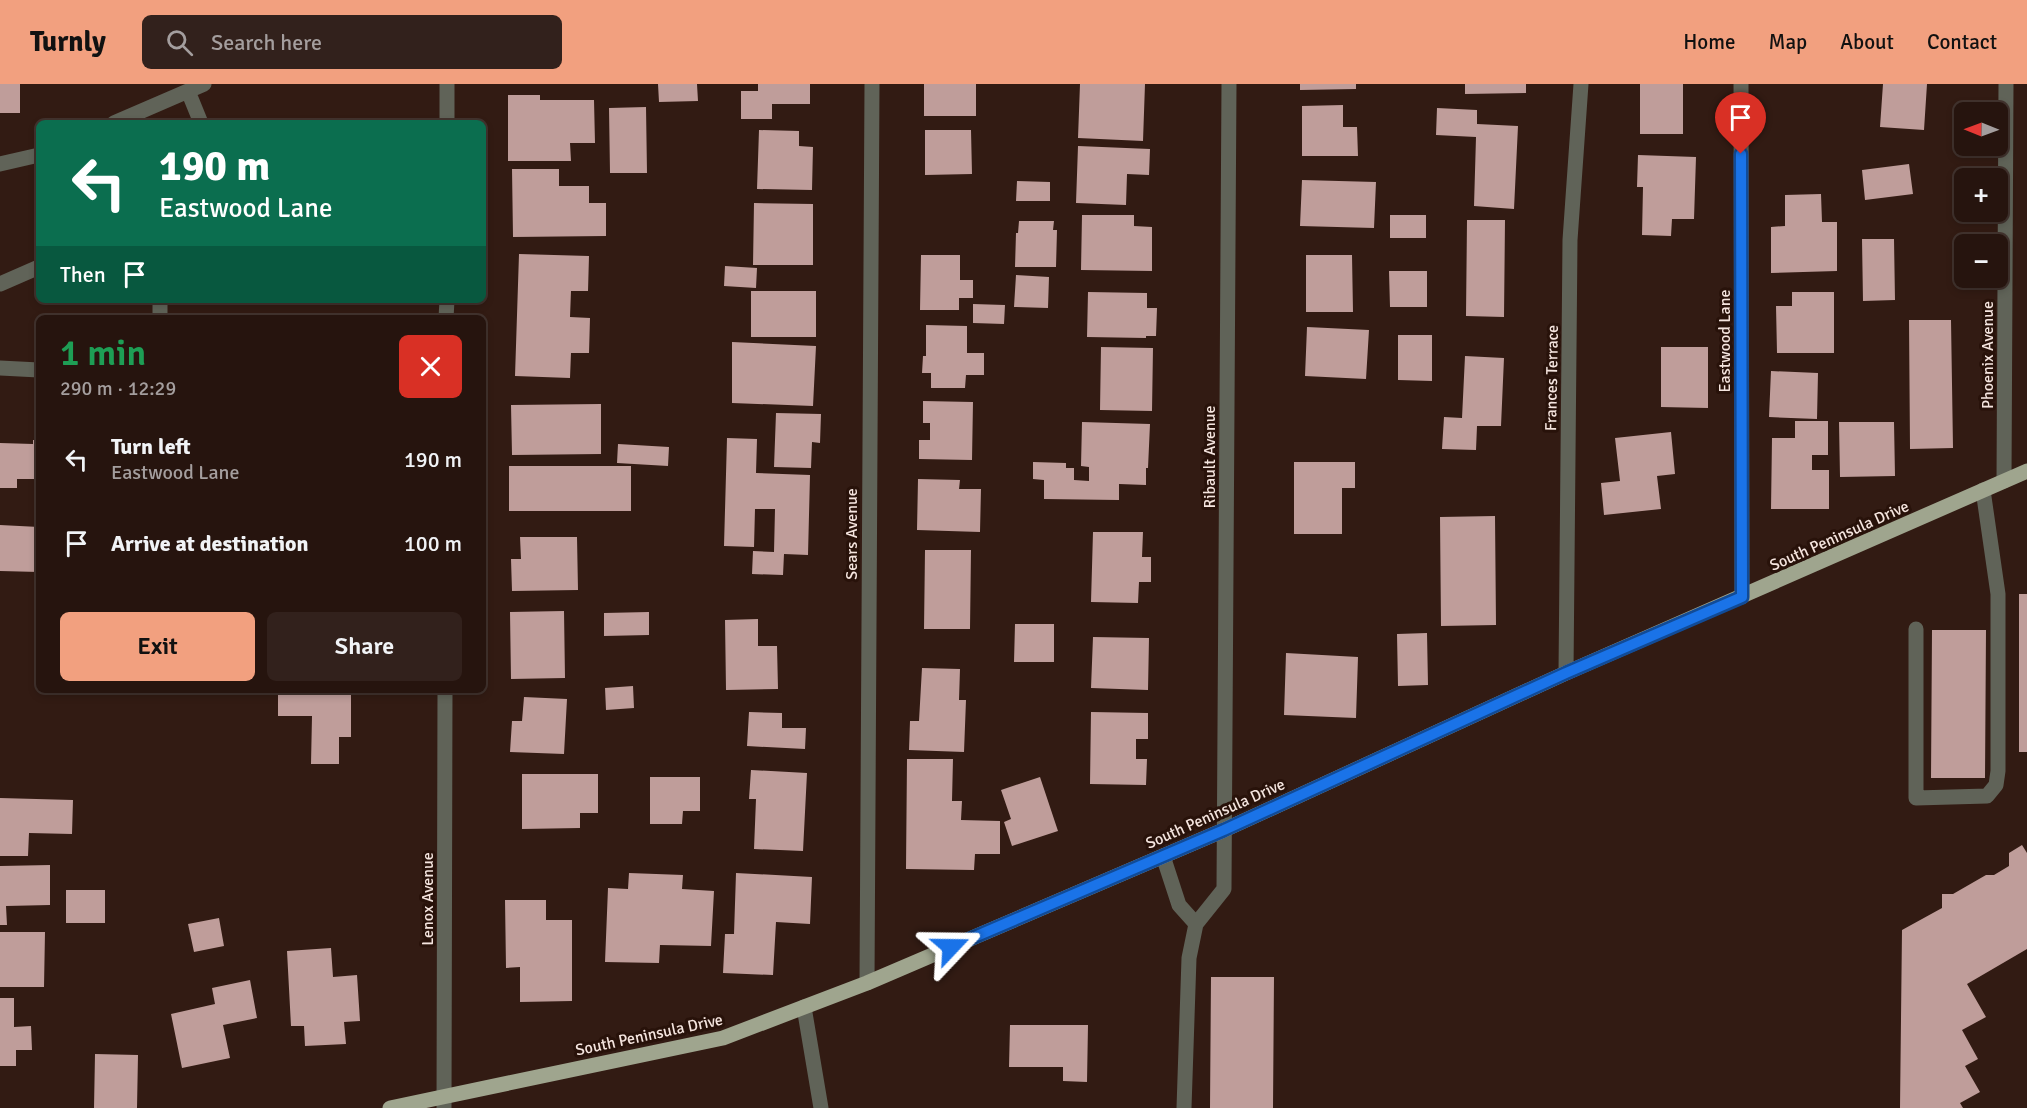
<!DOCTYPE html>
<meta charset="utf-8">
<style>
:root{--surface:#26140e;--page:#32211c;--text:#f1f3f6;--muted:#a49e9e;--line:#42332e;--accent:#f2a07f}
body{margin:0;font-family:Signika,sans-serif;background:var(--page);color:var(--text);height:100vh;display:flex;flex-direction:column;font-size:22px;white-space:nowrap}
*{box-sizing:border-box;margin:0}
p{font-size:20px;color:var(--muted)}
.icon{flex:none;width:33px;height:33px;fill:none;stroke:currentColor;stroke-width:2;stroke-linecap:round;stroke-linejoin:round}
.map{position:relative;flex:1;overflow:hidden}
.side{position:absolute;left:36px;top:231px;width:450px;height:378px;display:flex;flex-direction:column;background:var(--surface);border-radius:9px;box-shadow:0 3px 9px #0003,0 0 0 2px var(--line)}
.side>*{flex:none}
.hud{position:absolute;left:36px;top:36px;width:450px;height:183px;border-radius:9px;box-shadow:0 3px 9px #0003,0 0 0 2px var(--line);background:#0b6e4f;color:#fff;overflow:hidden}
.needle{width:39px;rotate:271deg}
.buttons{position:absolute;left:1954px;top:18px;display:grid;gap:12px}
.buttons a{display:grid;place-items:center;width:54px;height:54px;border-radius:9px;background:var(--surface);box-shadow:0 3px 9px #0003,0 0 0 2px var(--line);font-size:30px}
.pin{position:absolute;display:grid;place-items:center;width:51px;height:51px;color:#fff;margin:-62px -26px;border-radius:50% 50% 50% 0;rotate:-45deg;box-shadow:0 0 6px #0007}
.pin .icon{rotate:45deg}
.me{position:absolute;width:66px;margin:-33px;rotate:67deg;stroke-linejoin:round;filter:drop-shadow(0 0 4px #0008)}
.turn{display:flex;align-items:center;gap:21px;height:126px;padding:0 24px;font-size:27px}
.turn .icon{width:78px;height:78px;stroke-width:2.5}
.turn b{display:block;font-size:42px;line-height:51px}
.then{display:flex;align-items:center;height:57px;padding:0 24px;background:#0003;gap:12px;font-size:22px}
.round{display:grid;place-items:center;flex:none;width:63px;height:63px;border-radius:9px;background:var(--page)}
.overview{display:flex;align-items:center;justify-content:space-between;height:102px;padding:0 24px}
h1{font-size:36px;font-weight:600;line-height:45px;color:#1e9e55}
.action{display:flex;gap:12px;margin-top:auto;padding:12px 24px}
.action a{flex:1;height:69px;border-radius:9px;background:var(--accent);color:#111;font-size:24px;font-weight:600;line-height:69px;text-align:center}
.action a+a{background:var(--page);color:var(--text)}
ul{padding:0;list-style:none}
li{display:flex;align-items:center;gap:18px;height:84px;padding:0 24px}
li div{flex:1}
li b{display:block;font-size:22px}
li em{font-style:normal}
header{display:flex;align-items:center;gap:36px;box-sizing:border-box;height:84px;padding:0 30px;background:var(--accent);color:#111}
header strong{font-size:28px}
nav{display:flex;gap:33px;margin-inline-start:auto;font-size:21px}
.search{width:420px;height:54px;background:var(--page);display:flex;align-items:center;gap:15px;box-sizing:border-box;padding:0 21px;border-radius:9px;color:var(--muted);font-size:22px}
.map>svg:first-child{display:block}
</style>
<header>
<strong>Turnly</strong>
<div class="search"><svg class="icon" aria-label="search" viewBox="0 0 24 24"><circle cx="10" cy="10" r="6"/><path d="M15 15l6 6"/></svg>Search here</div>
<nav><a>Home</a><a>Map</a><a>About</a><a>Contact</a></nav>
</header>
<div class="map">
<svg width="2027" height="1024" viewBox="0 0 2027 1024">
<rect width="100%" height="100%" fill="#321b13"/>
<path fill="#bf9d9a" d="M0 0H20V29H0Z
M658 0H697L698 17 659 18Z
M758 0H810V20H772V35H741V7H758Z
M924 0H976V32H924Z
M1080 0H1145L1143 57 1078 54Z
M1300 0H1356V5L1300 6Z
M1465 0H1526V9L1465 10Z
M1640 0H1683V50H1640Z
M1883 0H1927L1924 46 1880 43Z
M508 11H540V16H594L595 59H570L571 77H508Z
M1343 21V43H1357L1358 72H1302V22Z
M646 23 647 89H610L609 24Z
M1437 24 1477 26V40L1518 42 1514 125 1474 122 1476 53 1436 51Z
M759 46 799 47V62L813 63 812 106 757 105Z
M925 46H971L972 90 925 91Z
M1078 62 1150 65 1149 91 1127 90 1126 121 1076 119Z
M1638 71 1696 73 1694 135H1672L1671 152 1642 151 1643 103H1637Z
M1909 80 1913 110 1865 116 1862 86Z
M512 85H559V102H589V119H606V152L513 153Z
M1302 96 1376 98 1374 144 1300 142Z
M1017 97 1050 98V117H1016Z
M1821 110 1822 138H1837V187L1771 189V143L1785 142V111Z
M754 119 813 120V181H753Z
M1082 131H1134V142L1152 143V187L1081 186Z
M1390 131H1426V154H1390Z
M1467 136H1505L1504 233 1466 232Z
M1019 137H1054L1053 146H1057L1056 183H1015L1016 149H1018Z
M1862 155H1894L1895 216 1863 217Z
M519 170 589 172 588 207H571L570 233 590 234 589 269H571L570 294 515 292Z
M921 171H960V196H973V214H959V226H920Z
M1306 171H1352L1353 228H1306Z
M725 182 757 184 756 204 724 202Z
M1389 187H1427V223H1390Z
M1016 191 1049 193 1048 224 1014 223Z
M751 207H816V253H751Z
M1088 208 1147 209V224H1157L1156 252H1146V254L1087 253Z
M1792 208H1834V269H1777L1776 222H1792Z
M973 220 1005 221 1004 240 973 239Z
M1909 236H1951L1953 364 1910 365Z
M926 241 967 242V269H984V291H966L965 304H931V289H922L923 272H926Z
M1307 243 1369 246 1366 295 1305 292Z
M1398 251H1432V297L1398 296Z
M732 258 816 262 813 322 732 319Z
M1101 263 1153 264 1152 327 1100 326Z
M1661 263H1708V324L1661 323Z
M1465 272 1504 274 1501 342H1477L1476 366 1442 365 1444 333 1462 334Z
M1771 287 1818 289 1817 335 1769 333Z
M923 317 973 318 972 376 919 375V356H930V339H923Z
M601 320V370L512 371 511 321Z
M776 329 821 330 820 359 812 358 811 384 774 383Z
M1795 337H1828V371H1812V386H1829V425H1771L1772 354H1795Z
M1082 338 1150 340 1148 384H1146V401L1119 400V416L1044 415V396L1033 395V378L1066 379V384H1074V396L1089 397V383L1081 382Z
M1839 338H1894L1895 392 1840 393Z
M1671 348 1675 390 1657 392 1661 425 1604 431 1601 399 1620 397 1615 354Z
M727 354 757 355 756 389 810 391 808 471 784 470 783 491 752 490 753 467 774 468 775 425H755L754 463 724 462Z
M33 356H39V395H17V404H0V359L33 360Z
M618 360 669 363 668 382 617 379Z
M1294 378H1355V404H1342V450H1294Z
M509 382H631V427H509Z
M918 395 960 396 959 405H981L980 448 917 446Z
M1495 432 1496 541 1441 542 1440 433Z
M0 441 39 443V488L0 487Z
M1093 448H1143L1142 473H1151V498H1139L1138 519 1091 518Z
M520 453H577L578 506 512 507 511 475H521Z
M925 466H971L970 545H924Z
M2019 510H2027V668H2019Z
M564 527 565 594 511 595 510 528Z
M649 528V551L604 552V529Z
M758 535V562H777L778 605 726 606 725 536Z
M1015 540H1054V578H1014Z
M1932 546H1986L1985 694H1931Z
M1427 549 1428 601 1398 602 1397 550Z
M1093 553 1149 554 1148 606 1091 604Z
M1286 569 1358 573 1356 634 1284 631Z
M922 584 960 585 959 616H966L964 668 909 666 910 637H919Z
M633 602 634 624 606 626 605 604Z
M278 606H351V653H339V680H311L312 632H278Z
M524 613 567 615 564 670 510 668 512 637H522Z
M749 628 782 629V644H806L805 665 747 662Z
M1091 628 1148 629V655H1136V675H1147L1146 701 1090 700Z
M907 675H953L952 717H962L961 736 1000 737V770H975L974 786 906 785Z
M751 686 807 689 803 767 754 765 756 715H749Z
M522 690H598V729H580V744L522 745Z
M650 693H700V727H683L682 740H650Z
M1040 693 1058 747 1012 762 1004 738 1011 735 1001 706Z
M0 714 73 716 72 750 29 749 28 772H0Z
M2022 761 2027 769V865L1967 900 1986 933 1962 946 1978 975 1965 982 1980 1008 1960 1019 1963 1024H1900L1902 846 1942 824V810H1953L1986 791H1994L2009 782V769Z
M50 781V821L6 822 7 841H0V782Z
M629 789 683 791 682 805 714 807 711 862 660 861 659 879 605 878 608 804 628 805Z
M736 789 812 793 810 840 776 838 773 891 723 889 725 850H734Z
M66 806H105V839H66Z
M505 816H546V836H572V917L520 918V883L506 884Z
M219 834 224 862 194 868 188 840Z
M0 848H45L44 903H0Z
M331 864 333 893 357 891 360 937 344 938 346 960 305 962 304 942H291L287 867Z
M1211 893H1274L1273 1024H1210Z
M250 896 257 934 223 941 230 974 182 984 171 930 215 920 212 904Z
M0 914H14V943L31 942 32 966H16V982H0Z
M1010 941H1088L1087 998 1063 997V983H1009Z
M95 970 138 971 137 1024H94Z"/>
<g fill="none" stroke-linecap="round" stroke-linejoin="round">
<path stroke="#606358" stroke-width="15" d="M1741 0 1742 513
M188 7 201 39
M114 39 204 0
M447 39V0
M0 80 39 71
M0 200 39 183
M160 234V216
M446 234 447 216
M0 284 39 286
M2004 397 2006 0
M1916 545V714L1987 712 1996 701 1998 687V510L1983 406
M1566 589 1570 156 1581 0
M1163 772 1179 821 1196 840
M867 899 872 0
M804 923 821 1024
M444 1024 445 606
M1184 1024 1189 874 1196 840 1224 805 1229 0"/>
<path stroke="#9fa58e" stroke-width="15" d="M390 1024 723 954 867 899 1224 746 1566 589 2027 387"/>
</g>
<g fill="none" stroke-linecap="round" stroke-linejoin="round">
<defs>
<path id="route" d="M951 863 1224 746 1566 589 1742 513 1741 70"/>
</defs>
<use href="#route" stroke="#114b97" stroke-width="15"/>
<use href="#route" stroke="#1a73e8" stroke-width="10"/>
</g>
<g text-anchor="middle" stroke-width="6" stroke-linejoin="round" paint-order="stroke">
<g font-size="16" fill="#f5e5df" stroke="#28120a">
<text transform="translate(1724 257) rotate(-90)" y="6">Eastwood Lane</text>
<text transform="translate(1987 271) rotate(-90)" y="6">Phoenix Avenue</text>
<text transform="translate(1551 294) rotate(-89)" y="6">Frances Terrace</text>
<text transform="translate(1209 373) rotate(-90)" y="6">Ribault Avenue</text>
<text transform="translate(851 450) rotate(-90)" y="6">Sears Avenue</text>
<text transform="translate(1839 451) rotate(-24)" y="6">South Peninsula Drive</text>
<text transform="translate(1215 729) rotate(-24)" y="6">South Peninsula Drive</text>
<text transform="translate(427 815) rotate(-90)" y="6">Lenox Avenue</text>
<text transform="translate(649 950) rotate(-12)" y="6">South Peninsula Drive</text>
</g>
</g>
</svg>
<div class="buttons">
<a><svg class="needle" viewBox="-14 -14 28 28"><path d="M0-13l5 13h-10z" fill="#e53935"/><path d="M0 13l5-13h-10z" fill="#a49e9e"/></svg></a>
<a>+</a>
<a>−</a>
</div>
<div class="pin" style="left:1741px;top:70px;background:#d93025"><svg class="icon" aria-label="arrive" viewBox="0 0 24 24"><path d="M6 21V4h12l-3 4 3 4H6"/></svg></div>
<svg class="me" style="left:951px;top:863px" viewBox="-20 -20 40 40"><path d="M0-17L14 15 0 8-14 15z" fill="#1a73e8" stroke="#fff" stroke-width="4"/></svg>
<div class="hud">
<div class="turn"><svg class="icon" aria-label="left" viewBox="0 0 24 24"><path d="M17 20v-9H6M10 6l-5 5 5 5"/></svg><div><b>190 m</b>Eastwood Lane</div></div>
<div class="then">Then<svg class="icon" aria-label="arrive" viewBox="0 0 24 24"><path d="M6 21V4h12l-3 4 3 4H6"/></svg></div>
</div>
<section class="side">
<div class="overview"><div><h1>1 min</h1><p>290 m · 12:29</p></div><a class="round" style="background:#d93025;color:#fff"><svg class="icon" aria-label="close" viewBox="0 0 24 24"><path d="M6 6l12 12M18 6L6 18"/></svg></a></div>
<ul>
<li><svg class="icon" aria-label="left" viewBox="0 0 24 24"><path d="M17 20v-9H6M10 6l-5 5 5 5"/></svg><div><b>Turn left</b><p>Eastwood Lane</p></div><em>190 m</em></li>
<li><svg class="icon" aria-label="arrive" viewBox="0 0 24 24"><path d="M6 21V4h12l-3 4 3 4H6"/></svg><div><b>Arrive at destination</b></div><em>100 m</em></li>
</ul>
<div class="action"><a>Exit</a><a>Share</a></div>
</section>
</div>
